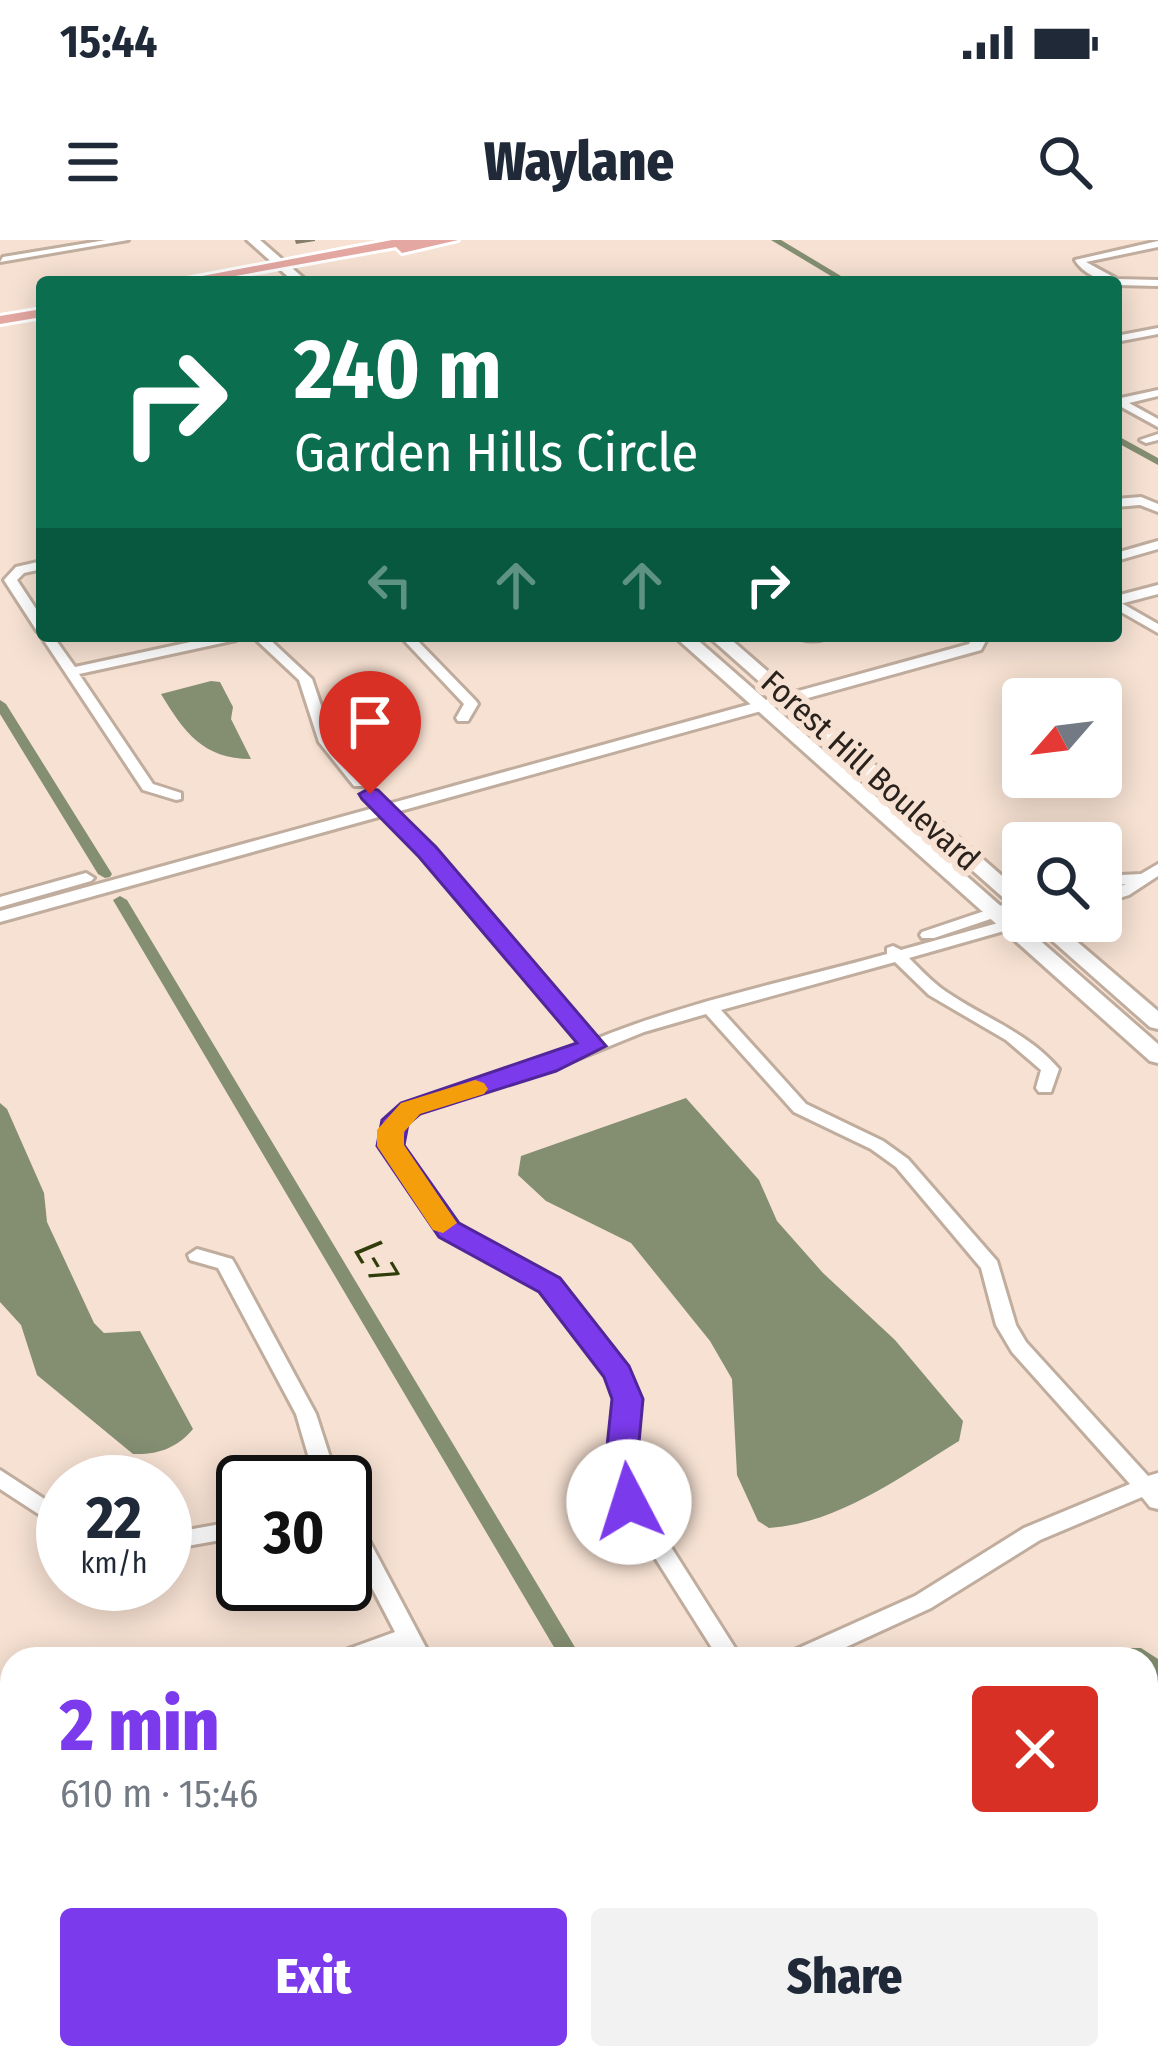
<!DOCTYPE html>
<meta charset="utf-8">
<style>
:root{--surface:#fff;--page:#f2f2f3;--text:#1f2937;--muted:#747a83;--accent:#7c3aed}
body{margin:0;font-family:"Fira Sans Condensed",sans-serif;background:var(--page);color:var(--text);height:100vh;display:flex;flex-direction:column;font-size:45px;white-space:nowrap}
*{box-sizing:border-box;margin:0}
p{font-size:39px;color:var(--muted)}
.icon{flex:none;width:66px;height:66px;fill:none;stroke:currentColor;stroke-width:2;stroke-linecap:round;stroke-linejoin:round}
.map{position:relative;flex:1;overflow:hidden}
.side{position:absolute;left:0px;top:1407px;width:1158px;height:423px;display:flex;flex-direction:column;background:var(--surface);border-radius:36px 36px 0 0;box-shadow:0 6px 30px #0003}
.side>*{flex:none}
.guide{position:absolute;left:36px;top:36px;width:1086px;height:366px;border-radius:12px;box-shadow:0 6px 30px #0003;background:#0b6e4f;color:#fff;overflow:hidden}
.needle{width:78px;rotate:242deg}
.controls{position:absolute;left:1002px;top:438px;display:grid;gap:24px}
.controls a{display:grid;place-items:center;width:120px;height:120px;border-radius:12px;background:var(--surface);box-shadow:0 6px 30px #0003;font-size:60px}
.speed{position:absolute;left:36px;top:1215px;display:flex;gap:24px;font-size:60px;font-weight:700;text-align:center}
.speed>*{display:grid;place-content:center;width:156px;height:156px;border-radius:50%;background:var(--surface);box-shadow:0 6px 30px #0003;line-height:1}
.speed small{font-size:30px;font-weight:400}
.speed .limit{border:6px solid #111;border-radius:18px;background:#fff;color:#111}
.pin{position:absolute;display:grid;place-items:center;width:102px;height:102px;color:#fff;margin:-123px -51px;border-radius:50% 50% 50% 0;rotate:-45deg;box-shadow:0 0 12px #0007}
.pin .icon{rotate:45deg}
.me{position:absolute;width:132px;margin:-66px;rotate:355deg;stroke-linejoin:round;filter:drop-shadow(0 0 9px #0008)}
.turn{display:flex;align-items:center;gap:42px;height:252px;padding:0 60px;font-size:54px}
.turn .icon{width:156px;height:156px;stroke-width:2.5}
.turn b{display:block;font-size:84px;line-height:102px}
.lanes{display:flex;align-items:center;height:114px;padding:0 60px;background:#0003;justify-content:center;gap:60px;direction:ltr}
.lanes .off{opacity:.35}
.round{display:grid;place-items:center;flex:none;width:126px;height:126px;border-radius:12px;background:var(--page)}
.head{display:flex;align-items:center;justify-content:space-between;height:204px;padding:0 60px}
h1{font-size:72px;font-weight:800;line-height:90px;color:var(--accent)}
.button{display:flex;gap:24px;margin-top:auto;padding:24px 60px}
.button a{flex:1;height:138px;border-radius:12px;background:var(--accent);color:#fff;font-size:48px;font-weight:800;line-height:138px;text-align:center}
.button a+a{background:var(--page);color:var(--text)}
.status{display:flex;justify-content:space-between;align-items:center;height:84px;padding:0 60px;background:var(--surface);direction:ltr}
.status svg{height:33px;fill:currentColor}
header{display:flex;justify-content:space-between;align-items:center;height:156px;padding:0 60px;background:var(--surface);font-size:54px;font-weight:800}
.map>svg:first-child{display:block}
</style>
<div class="status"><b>15:44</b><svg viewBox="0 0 49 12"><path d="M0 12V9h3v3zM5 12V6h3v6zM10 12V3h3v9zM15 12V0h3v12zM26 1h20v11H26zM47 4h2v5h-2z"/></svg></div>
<header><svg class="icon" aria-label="menu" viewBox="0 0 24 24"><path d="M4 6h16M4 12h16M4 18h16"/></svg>Waylane<svg class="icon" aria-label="search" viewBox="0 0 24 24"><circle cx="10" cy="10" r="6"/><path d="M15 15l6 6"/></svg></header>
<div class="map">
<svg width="1158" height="1829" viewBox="0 0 1158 1829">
<rect width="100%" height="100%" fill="#f6e1d2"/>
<path fill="#848e71" d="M211 441 220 442 233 467 231 479 251 519C203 519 184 492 161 454Z
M686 858 759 940 777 981 823 1033 895 1100 963 1181 959 1201C900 1237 839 1283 769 1288L758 1281 737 1235 732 1139 710 1101 631 1003 546 961 518 935 521 916Z
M0 863 7 869 44 953 47 982 94 1083 104 1093 140 1091 193 1189C177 1208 158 1215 133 1214L37 1135 21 1085 0 1062Z
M1131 1408H1141L1158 1419V1606L1146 1601V1419H1101Z"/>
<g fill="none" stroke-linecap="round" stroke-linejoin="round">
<path fill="#848e71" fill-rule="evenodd" d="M771 0H781L851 42H841Z
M1116 195 1158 218V225L1116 202Z
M0 460 6 464 112 634 110 637 105 638 98 634 0 474Z
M120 656 127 660 582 1419H561L113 660Z
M797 1818H822L827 1829H802Z"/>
<defs>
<path id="minor" d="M106 0H128L0 22 3 17Z
M1158 1V7L1086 22 1117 39 1158 40V46L1116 45V42C1102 42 1082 33 1075 20Z
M1158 88V94L1116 102V96Z
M1158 150V156L1129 163 1158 179V187L1116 164V157L1121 158Z
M1158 194V200L1146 203 1140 200Z
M1141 257 1158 264V272L1140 265 1116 267V259Z
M1158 301V309L1116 321V313Z
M42 321V329L24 333 17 340 42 378V392L37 391 4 340 16 327Z
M1116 360 1158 384V393L1116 369Z
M42 394 53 396 75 427 218 396H242L236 400 79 434 153 544 181 553V559L176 560 143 550 41 396Z
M252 396H266L312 439 333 501 364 540V546H354L319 502 299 440Z
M400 396H413L476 461 478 464 468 481H458L456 478 464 464Z
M796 396H829C822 402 803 402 796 396Z
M370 551 375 552 433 609 596 799C689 761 790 741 887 714V708L893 706 901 710 1023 676V681H1031L1029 684 909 718C920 729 932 742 945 751 984 778 1028 792 1059 829L1051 852H1039L1036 848 1041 830 1006 800 929 755 895 722 721 770 806 864 883 901 908 919 997 1021 1016 1085 1026 1102 1148 1236 1158 1233V1269L1150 1267 1142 1257 1040 1300 931 1368 820 1419H787L790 1412 915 1356 1024 1288 1130 1244 1012 1112 996 1085 981 1028 896 927 871 909 794 872 706 774 644 792 553 829 417 872 403 884 399 906 456 986 556 1040 625 1128 638 1159 633 1247 742 1419H719L611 1248 618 1159 609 1136 542 1050 442 994 381 906C382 887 388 874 405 864L541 821 583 804 423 615 365 558V552Z
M1158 624V636L1129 655 1101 664V654L1126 644 1101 646V636L1141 634Z
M86 633 94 638 91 641 0 667V657Z
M1023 658V668L934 698H922L920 695 922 692Z
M197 1009 232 1019 235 1024 316 1174 338 1242H316L296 1174 218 1028 190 1020 188 1015Z
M0 1230 63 1271V1290L0 1249Z
M345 1268 353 1270 432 1419H409L403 1408 373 1419H337L340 1412 395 1392 345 1296Z
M243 1280V1296L165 1310V1294Z
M0 1460 12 1464V1484L0 1480Z
M12 1583V1605L0 1607V1585Z
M81 1818H107L110 1829H84Z
M342 1818H368L370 1829H344Z
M621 1818H648L653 1829H626Z"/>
<path id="tertiary" d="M1158 345V354L1116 365V356Z
M973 396 987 399 981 410 0 682V671L969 404Z"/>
<path id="secondary" d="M247 0H260L308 42H294Z
M674 396H693L1158 804V823L1150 821Z
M708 396H727L1023 654V671L1016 669Z
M1030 681H1053L1158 771V789L1150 787Z"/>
<path id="primary" d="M392 0H458L402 13 396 7 202 42H171Z
M42 69V77L0 84V76Z"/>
</defs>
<use href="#minor" stroke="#c0ad9e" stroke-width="6"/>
<use href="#tertiary" stroke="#c0ad9e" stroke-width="6"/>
<use href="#secondary" stroke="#c0ad9e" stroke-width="6"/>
<use href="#primary" stroke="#fff" stroke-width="6"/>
<use href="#minor" fill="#fff" fill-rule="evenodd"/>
<use href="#tertiary" fill="#fff" fill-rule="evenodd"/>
<use href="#secondary" fill="#fff" fill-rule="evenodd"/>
<use href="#primary" fill="#e4a7a2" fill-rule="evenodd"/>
</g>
<path fill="#867e69" d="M295 0H315V1L296 4Z"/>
<path fill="#7c3aed" stroke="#51269a" stroke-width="3" d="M370 548 378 550 436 607 606 806 556 831 420 874 408 884 404 905 459 983 560 1038 629 1126 643 1159 636 1235 645 1262 641 1271 629 1274 618 1271 604 1235 612 1159 604 1137 539 1052 439 997 377 906 382 880 401 863 577 803 419 617 362 559 359 554Z"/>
<path fill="#f59e0b" d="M475 840 484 843 488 849 484 854 420 874 404 892V905L457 983 443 993 433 990 377 906V890L401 863Z"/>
<g text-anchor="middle" stroke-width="12" stroke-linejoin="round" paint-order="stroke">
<g font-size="33" fill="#2a221d" stroke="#f6e1d2">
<text transform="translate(871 530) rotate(42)" y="12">Forest Hill Boulevard</text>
</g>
<g font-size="42" font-style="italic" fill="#303d0b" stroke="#f6e1d2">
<text transform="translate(377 1021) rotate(59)" y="15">L-7</text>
</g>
</g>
</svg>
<div class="controls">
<a><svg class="needle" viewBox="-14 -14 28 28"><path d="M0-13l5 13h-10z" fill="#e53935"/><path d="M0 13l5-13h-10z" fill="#747a83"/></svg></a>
<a><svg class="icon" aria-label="search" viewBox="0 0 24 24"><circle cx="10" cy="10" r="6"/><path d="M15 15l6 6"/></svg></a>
</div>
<div class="speed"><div>22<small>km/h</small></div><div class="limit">30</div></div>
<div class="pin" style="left:370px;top:554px;background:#d93025"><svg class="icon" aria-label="arrive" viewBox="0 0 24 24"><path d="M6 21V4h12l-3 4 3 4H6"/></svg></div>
<svg class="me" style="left:629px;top:1262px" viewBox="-20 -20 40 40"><circle r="19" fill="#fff"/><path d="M0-13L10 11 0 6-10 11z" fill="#7c3aed"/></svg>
<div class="guide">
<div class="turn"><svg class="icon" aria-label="right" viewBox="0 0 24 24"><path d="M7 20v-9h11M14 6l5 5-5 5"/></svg><div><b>240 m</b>Garden Hills Circle</div></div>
<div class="lanes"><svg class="icon off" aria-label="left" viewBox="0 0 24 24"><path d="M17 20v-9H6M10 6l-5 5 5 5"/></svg><svg class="icon off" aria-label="ahead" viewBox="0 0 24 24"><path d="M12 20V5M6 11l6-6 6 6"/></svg><svg class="icon off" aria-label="ahead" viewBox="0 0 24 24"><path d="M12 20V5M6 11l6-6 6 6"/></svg><svg class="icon" aria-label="right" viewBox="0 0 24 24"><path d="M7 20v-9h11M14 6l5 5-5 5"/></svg></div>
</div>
<section class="side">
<div class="head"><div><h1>2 min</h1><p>610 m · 15:46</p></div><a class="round" style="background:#d93025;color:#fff"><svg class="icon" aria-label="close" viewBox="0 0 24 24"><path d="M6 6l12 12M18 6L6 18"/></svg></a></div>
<div class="button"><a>Exit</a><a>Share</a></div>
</section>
</div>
